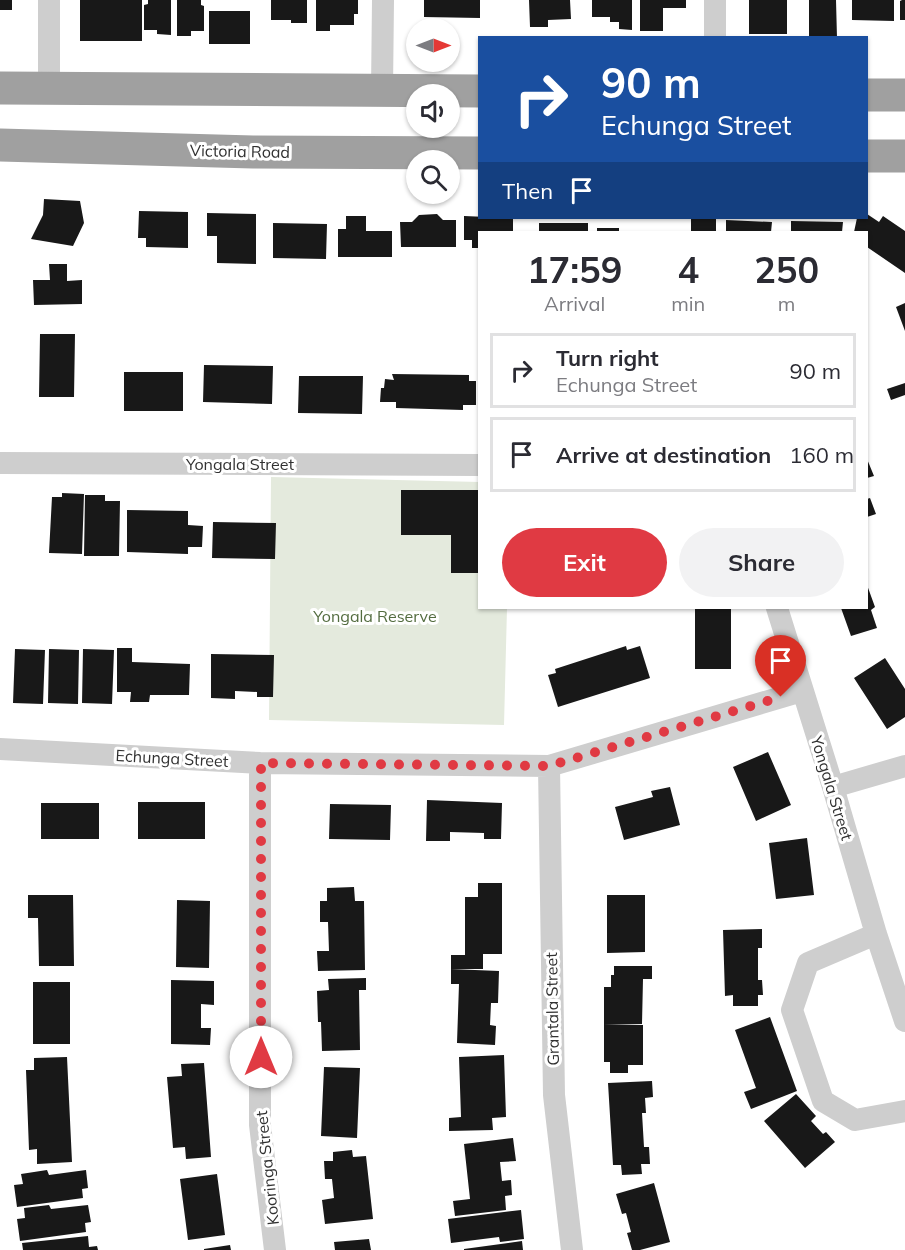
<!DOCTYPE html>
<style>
:root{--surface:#fff;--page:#f2f2f3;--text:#2b2b33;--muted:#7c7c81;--line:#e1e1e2;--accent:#e03a43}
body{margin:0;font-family:Mulish,sans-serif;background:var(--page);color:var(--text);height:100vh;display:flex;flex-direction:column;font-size:22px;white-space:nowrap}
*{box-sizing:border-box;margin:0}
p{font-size:20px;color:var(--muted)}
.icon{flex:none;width:33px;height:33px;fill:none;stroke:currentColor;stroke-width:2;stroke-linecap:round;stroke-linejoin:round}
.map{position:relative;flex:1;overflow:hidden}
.drawer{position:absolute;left:478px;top:231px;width:390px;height:378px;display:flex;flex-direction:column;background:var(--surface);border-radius:0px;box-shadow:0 2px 4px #0004}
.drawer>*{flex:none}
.banner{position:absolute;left:478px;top:36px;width:390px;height:183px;border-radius:0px;box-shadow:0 2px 4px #0004;background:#1a4fa0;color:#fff;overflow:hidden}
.needle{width:39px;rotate:90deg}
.controls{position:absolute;left:406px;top:18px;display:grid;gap:12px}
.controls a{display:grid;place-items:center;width:54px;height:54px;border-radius:50%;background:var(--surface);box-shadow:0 2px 4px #0004;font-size:30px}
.pin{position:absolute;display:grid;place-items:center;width:51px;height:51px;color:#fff;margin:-62px -26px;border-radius:50% 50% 50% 0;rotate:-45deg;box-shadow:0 0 6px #0007}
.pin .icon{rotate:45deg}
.me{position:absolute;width:66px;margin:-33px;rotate:0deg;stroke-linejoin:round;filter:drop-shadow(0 0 4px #0008)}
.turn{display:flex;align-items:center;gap:21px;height:126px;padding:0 24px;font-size:27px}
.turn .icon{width:78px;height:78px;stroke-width:2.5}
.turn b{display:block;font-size:42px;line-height:51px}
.then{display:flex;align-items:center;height:57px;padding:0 24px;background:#0003;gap:12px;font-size:22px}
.eta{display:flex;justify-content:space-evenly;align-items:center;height:102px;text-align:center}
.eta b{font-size:36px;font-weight:700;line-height:42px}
.cta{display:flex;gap:12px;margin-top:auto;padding:12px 24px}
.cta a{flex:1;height:69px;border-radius:36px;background:var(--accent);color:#fff;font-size:24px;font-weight:700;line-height:69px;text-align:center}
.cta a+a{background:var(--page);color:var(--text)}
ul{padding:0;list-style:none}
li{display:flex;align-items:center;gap:18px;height:75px;margin:0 12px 9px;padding:0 12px;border:3px solid var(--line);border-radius:0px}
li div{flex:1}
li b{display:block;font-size:22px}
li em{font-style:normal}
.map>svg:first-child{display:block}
</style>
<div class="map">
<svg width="905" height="1250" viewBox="0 0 905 1250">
<rect width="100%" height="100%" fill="#fff"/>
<path fill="#e4eadd" d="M271 477 480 482V608H507L504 725 269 720Z"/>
<path fill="#181818" d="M0 0H12V10H0Z
M80 0H142V41H80Z
M148 0H171V35L157 34V30H144V5L148 4Z
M177 0H201V5L204 6V31H191V36H177Z
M271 0H307V23H291V20H271Z
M316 0H358V14H354V25H330V31H316Z
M424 0H480V18L424 17Z
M529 0H570L571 19 548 20V27H530Z
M592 0H632V30L619 29V22H610V17H592Z
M640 0H686V8H663V31H640Z
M749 0H787V34H749Z
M809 0H836L837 38H809Z
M852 0H894V21L852 20Z
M902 0H905V20H900V1Z
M209 11H250V44H209Z
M44 199 80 201 84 223 73 246 31 239 43 215Z
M139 211 188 212V248L146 247V238H138Z
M207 213 256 214V264L217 263V236H207Z
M437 214 443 220H456V247H401L400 222H412L419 215Z
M867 214 879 222 883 216 905 231V273L867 247V232H854L857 218H867Z
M346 216H366V231H392V257H338V229H346Z
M464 216 513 218V232H480V248H472V240H464Z
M691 218H716V232H691Z
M726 220 772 222 771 232H726Z
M791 221 843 222 842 232H791Z
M273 223 327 224 326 259 273 258Z
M539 223H588V232H539Z
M597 228H619V232H597Z
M49 264H67V281L82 280V304L34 305 33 280H50Z
M905 303V331L896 307Z
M40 334H75L74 397H39Z
M204 365 273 366 272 404 203 402Z
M124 372H183V411H124Z
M392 374 469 375V381H476V405H463V410L396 408V402H380L381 388H384L385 379 394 380Z
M299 376H363L362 414 298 413Z
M905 383V395L891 400 887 389Z
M867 459 874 476 867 478Z
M401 490H480V573H451V535H401Z
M62 493 84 494 82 554 49 553 52 497H62Z
M85 495H105V501H120L119 556H84Z
M870 498 876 514 867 517V499Z
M127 510 188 511V525L203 526 202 547H188V554L127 552Z
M213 522 276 523 275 559 212 558Z
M867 585 875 607 871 610 877 628 851 636 841 608H867Z
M695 608H731V669H695Z
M626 646 627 650 640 646 650 678 558 707 548 675 556 673 555 669Z
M117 648H132V662L190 664 189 695H150L149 702H130L131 692H117Z
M15 649 45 650 43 704 13 703Z
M49 649 79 650 78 704 48 703Z
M83 649 114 650 112 704 82 703Z
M211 654 274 655 273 697H257V692L235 691V699L211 698Z
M885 658 905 689V717L887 729 854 678Z
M768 752 791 805 756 821 733 767Z
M670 787 680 825 624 840 615 807 653 797 651 791Z
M427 800 502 803 501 839H484V833L450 832V841H426Z
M138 802H205V839H138Z
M41 803H99V839H41Z
M330 804 391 805 390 840 329 839Z
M807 838 814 895 776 899 769 843Z
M478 883H502V954H483V969H451V955H465V897H478Z
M354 887 355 901H364L365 970 318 971 317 951H329L328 922H320V901H327V888Z
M28 895H73L74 966H39L38 918H28Z
M607 895H645V952L607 953Z
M177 900 210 901 209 968 176 967Z
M762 929V948H758V980H762L763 995H758V1006H733V995L725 996 723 930Z
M614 966H652V979H643L642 1024H604V987H611V975H614Z
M451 969 499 971 498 1003H491L490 1025 496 1026 495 1045 457 1043 459 984H451Z
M366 978V990H359L360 1050 322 1051 321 1022H318L317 991 329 990 328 979Z
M171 980 214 981V1005L201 1004V1028H211L210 1045 171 1044Z
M33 982H70V1044H33Z
M770 1017 797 1091 751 1109 744 1092 756 1088 735 1030Z
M604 1024 643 1025V1065H628V1073H610V1062H604Z
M504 1055 506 1117 492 1118 493 1130 449 1131V1118L461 1117 459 1057Z
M67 1057 72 1162 37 1164V1149L29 1150 26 1070H34V1058Z
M204 1063 211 1157 186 1159 185 1147 173 1148 167 1077 182 1076 181 1064Z
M324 1067 360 1068 357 1138 321 1136Z
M652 1081 653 1097 645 1098 646 1113H642L644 1147H649L650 1164H641L642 1174 622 1175 621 1165H613L608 1083Z
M796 1094 816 1116 811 1121 823 1134 826 1132 835 1142 805 1168 764 1121Z
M513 1138 516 1161 500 1162 502 1181 511 1180 512 1195 505 1196 506 1210 455 1216 453 1201 470 1199 464 1144Z
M352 1150 353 1157 366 1156 373 1219 325 1224 322 1200 334 1198 332 1179H325L324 1161H333V1152Z
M47 1170 49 1175 86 1170 88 1188 82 1189 83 1198 17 1207 14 1185 23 1184 21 1174Z
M217 1174 225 1235 188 1240 180 1179Z
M654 1183 670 1242 640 1250H632L627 1233 631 1232 626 1213 622 1214 616 1194Z
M49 1205 51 1209 88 1205 91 1222 85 1223 86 1232 20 1241 17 1219 25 1218 24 1208Z
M521 1210 524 1239 500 1242 499 1237 451 1243 448 1219Z
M88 1236 89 1247 97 1246 98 1250H23L22 1243Z
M369 1239 371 1250H335L334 1242Z
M522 1241 523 1250H464V1249Z
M230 1245 231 1250H204V1249Z"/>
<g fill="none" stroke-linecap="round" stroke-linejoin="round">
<path stroke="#cecece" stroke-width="22" d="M715 38V0
M49 88V0
M382 90 383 0
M0 463 480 465
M777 608 833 787 876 934 905 1021
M0 749 260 763 549 766 802 691
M260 763V1125L275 1250
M549 766 554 1095 572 1250
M833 787 905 766
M876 934 808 963 792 1010 823 1101 855 1120 905 1111"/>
<path stroke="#a0a0a0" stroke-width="33" d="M0 88 480 91
M867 95H905
M0 145 253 152 480 153
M867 156H905"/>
</g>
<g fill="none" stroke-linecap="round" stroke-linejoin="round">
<path stroke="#e03a43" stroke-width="10" stroke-dasharray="0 18" d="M261 1057V763L549 766 781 697"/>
</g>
<g text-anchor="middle" stroke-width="6" stroke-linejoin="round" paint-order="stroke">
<g font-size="16" fill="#313131" stroke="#fff">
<text transform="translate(240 151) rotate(1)" y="6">Victoria Road</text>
<text x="240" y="470">Yongala Street</text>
<text transform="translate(172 758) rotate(3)" y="6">Echunga Street</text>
<text transform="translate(832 788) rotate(73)" y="6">Yongala Street</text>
<text transform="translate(552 1009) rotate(-91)" y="6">Grantala Street</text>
<text transform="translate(267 1168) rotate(-96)" y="6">Kooringa Street</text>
</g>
<g font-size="16" fill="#536c3f" stroke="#fff">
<text x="375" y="622">Yongala Reserve</text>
</g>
</g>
</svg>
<div class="controls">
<a><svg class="needle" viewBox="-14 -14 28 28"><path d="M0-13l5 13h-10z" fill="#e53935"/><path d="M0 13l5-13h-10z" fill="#7c7c81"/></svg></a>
<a><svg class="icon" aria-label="sound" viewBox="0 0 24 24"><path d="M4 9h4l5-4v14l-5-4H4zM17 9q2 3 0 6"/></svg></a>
<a><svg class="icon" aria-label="search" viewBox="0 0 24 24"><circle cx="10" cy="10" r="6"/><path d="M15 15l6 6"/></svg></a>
</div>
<div class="pin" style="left:781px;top:697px;background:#d93025"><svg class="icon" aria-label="arrive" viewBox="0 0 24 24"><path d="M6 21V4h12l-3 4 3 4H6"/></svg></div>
<svg class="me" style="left:261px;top:1057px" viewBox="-20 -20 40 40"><circle r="19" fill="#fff"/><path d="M0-13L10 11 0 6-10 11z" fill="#e03a43"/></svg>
<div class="banner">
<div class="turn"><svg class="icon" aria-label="right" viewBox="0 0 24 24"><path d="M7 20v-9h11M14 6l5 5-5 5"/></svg><div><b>90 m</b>Echunga Street</div></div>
<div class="then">Then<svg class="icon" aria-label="arrive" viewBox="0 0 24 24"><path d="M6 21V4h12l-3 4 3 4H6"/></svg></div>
</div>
<section class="drawer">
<div class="eta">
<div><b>17:59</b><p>Arrival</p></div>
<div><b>4</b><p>min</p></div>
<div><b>250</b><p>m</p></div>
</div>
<ul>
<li><svg class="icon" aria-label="right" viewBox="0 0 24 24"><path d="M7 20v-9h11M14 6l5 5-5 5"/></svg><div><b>Turn right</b><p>Echunga Street</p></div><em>90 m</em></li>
<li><svg class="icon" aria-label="arrive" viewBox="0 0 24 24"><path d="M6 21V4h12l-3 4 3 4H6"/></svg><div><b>Arrive at destination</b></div><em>160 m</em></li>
</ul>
<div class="cta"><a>Exit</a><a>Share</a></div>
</section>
</div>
